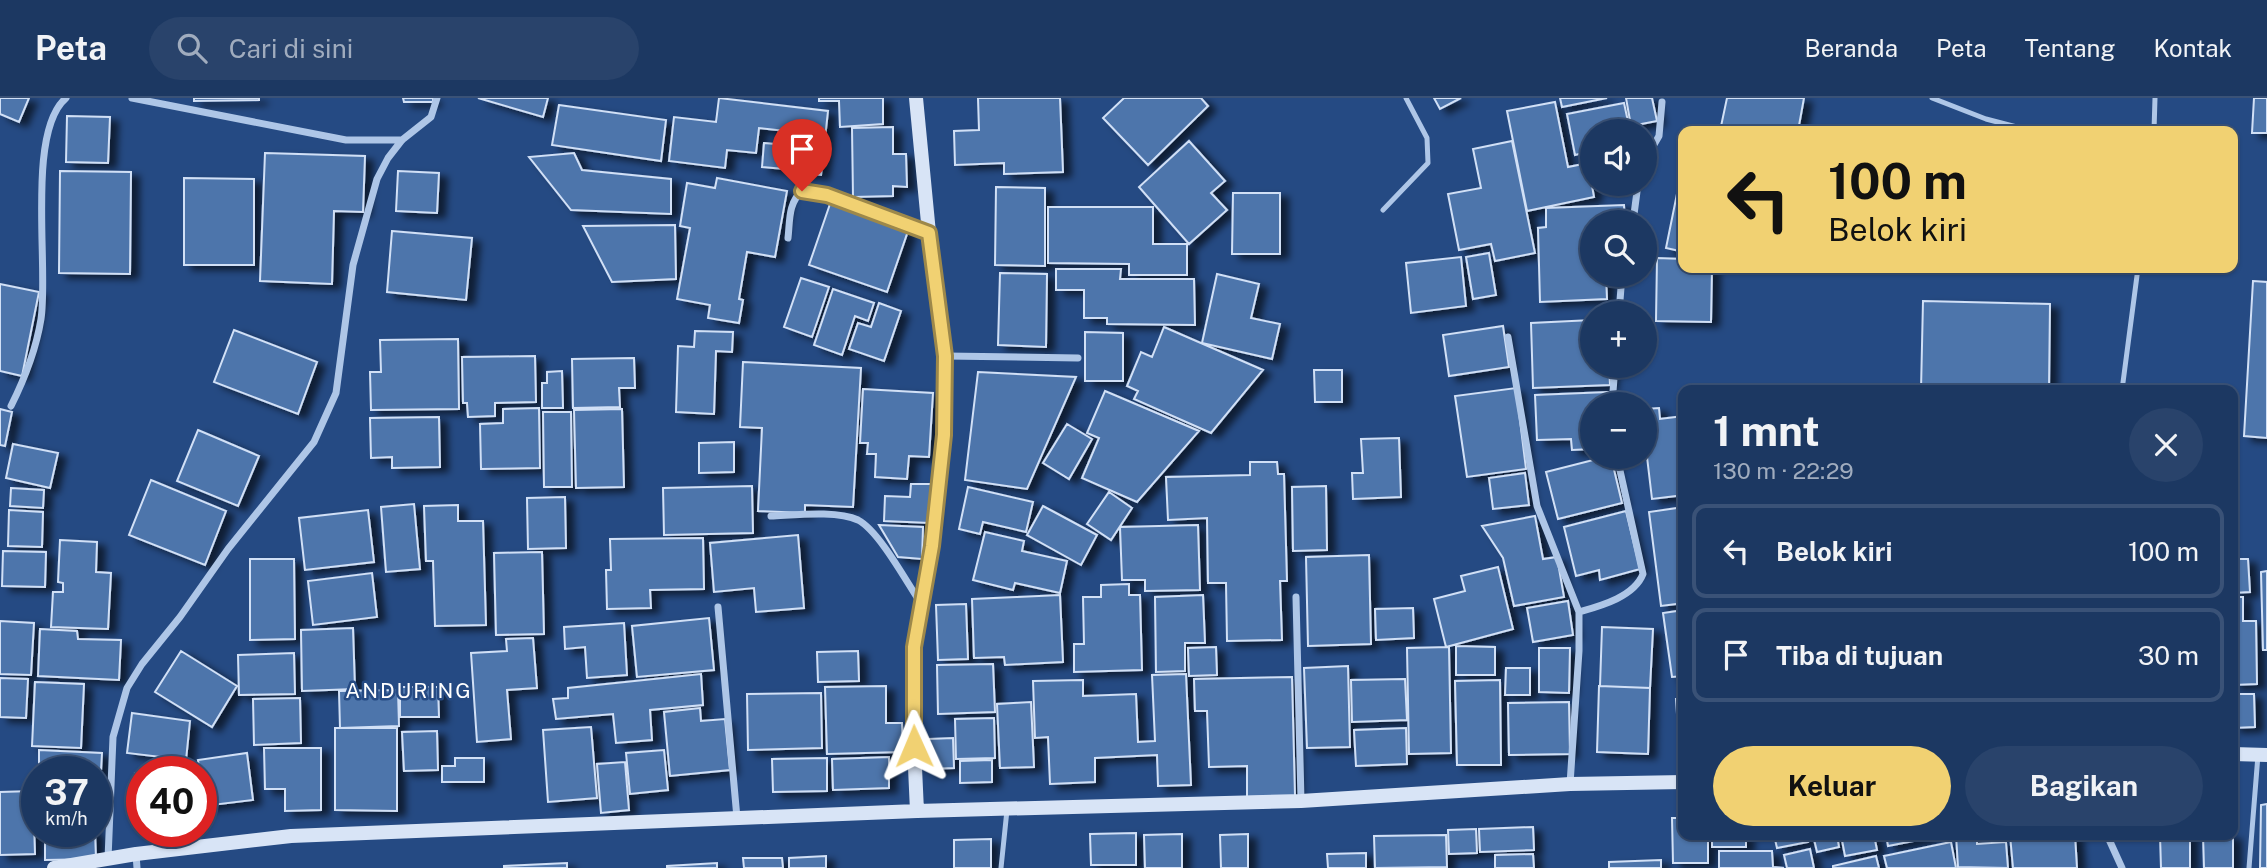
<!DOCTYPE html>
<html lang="id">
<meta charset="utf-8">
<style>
:root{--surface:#1c3862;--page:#29436b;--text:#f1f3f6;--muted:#a0acbe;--line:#3a5277;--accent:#f1d172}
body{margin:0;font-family:"Public Sans",sans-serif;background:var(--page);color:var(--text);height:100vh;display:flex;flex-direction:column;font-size:26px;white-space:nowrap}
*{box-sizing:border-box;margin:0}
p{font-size:23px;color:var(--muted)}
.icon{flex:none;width:38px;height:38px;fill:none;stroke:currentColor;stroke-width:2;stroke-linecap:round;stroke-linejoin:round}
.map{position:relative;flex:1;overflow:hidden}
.details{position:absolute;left:1678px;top:287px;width:560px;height:455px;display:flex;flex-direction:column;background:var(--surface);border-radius:14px;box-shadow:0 2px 5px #0004,0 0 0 2px var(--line)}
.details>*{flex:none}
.hud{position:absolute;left:1678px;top:28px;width:560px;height:147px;border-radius:14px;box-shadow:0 2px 5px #0004,0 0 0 2px var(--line);background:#f1d172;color:#111;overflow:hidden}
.tools{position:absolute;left:1580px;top:21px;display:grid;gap:14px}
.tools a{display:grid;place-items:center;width:77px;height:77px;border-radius:50%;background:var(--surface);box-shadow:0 2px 5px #0004,0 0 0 2px var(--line);font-size:35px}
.speed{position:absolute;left:21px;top:658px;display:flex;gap:14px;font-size:35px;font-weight:700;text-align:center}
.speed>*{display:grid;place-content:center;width:91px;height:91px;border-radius:50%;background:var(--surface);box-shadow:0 2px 5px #0004,0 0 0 2px var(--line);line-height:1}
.speed small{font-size:18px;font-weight:400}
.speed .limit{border:10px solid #d22;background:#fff;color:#111}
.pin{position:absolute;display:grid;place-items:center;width:60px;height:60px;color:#fff;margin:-72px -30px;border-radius:50% 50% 50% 0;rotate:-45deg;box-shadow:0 0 7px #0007}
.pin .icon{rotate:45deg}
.me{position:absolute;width:77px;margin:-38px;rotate:359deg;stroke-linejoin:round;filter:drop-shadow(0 0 5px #0008)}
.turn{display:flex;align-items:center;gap:24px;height:147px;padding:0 35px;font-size:32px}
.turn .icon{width:91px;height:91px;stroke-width:2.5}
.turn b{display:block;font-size:49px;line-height:60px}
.round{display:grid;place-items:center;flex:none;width:74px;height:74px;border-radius:37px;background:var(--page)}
.overview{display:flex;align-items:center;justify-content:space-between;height:119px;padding:0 35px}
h1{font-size:42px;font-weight:700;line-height:52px}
.action{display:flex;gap:14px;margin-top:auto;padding:14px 35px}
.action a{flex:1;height:80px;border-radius:42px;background:var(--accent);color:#111;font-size:28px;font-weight:700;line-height:80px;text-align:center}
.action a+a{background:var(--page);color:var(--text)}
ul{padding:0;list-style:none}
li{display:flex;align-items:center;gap:21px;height:94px;margin:0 14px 10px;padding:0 21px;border:4px solid var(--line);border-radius:14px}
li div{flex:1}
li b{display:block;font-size:26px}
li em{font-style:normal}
header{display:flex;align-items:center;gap:42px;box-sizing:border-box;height:98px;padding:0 35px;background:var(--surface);border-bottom:2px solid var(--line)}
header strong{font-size:33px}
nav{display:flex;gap:38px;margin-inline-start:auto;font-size:24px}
.search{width:490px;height:63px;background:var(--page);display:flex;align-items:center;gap:18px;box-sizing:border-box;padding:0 24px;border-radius:38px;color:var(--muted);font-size:26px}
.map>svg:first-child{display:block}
</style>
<header>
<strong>Peta</strong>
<div class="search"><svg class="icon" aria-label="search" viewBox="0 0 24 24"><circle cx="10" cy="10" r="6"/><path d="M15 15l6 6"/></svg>Cari di sini</div>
<nav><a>Beranda</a><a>Peta</a><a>Tentang</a><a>Kontak</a></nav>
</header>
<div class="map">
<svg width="2267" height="770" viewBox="0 0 2267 770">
<defs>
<filter id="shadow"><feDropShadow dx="8" dy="4.5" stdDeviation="3.5" flood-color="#0009"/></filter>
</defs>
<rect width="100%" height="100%" fill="#254a83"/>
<path fill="#4d74ab" stroke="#d1e0f6" stroke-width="2" filter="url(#shadow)" d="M0 0H29L19 24 0 16Z
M194 0H259V2L194 3Z
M403 0H433V4H404Z
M478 0H548L543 19Z
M719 0 828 13 821 77 790 73 794 34 759 30 756 55 727 52 725 70 669 63 674 19 716 24Z
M819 0H883V26L840 29 839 3H819Z
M978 0H1060L1063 74 1004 76V65L955 67 954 33 979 32Z
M1124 0H1201L1208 8 1148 67 1103 20Z
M1434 0H1461L1440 11Z
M1560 0H1607L1562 9Z
M1626 0H1652L1657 23 1631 28Z
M1727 0H1804L1798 33H1720Z
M2254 0H2267V35H2252Z
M1555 4 1568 69 1588 65 1594 99 1527 113 1507 13Z
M1624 5 1630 33H1592V53L1575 57 1567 16Z
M559 7 666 22 661 63 552 47Z
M67 18 110 19 108 65 66 64Z
M893 29V56H906L907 89 893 88V98L853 99 852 30Z
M1189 43 1225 83 1211 95 1227 112 1189 146 1139 89Z
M1512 43 1535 155 1495 163 1491 146 1459 152 1448 96 1481 90 1473 51Z
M764 45 787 47 785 71 762 69Z
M265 55 365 58 363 114 334 113 332 186 260 183Z
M574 55 582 72 671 81V116L571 112 529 59Z
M60 73 131 74 130 176 59 175Z
M398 73 439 75 437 115 396 113Z
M184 80 254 81V167H184Z
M717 80 787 93 775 159 747 154 739 201 743 202 739 225 708 220 710 207 677 201 690 130 680 128 687 85 715 90Z
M1679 86 1684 87V154L1666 150Z
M996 89 1045 90V168L995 167Z
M1233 95H1280V156H1232Z
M830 106 908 133 887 194 809 167Z
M1624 107 1625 124H1592V177H1606L1607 201 1540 204 1538 130 1546 129V110Z
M1048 109H1153V146H1187V177H1129V166L1048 165Z
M675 127 676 181 612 184 583 128Z
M392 133 472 140 466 202 387 194Z
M1489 155 1496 197 1473 201 1466 159Z
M1461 159 1466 208 1411 215 1406 165Z
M1657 160 1684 161V170H1712L1711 224 1656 223Z
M1056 171H1121L1120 181H1194L1195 227 1107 226V220H1084V192H1056Z
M1000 175 1047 176 1046 249 998 247Z
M1217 176 1259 186 1251 220 1280 226 1272 261 1202 245Z
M801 180 829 189 812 239 784 229Z
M2253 183 2267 184V340L2244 338Z
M0 186 39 194 22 278 0 273Z
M833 191 874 205 868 223 855 218 842 257 814 247Z
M1923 203 2050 206 2049 292H1921Z
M879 205 901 213 884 263 849 251 858 225 871 229Z
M1592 222V268H1609L1610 287 1533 290 1531 225Z
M1503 228 1509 269 1449 278 1443 237Z
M1164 229 1263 272 1211 335 1134 301 1138 293 1127 288 1141 254 1152 259Z
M234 232 317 264 298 316 214 284Z
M695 233 733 234 732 254 716 253 714 316 676 314 678 248 694 249Z
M1085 234 1123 235V283H1085Z
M458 241 459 311 371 312 370 274H381L380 242Z
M535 258 536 304 495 305V318L468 319 467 305H463L462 259Z
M634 260 635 290H619L620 309 573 310 572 261Z
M743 264 861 270 853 409 805 407V415L758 413 762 330 740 329Z
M1314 272H1342V304H1315Z
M562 273 563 310H542V285H547V274Z
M978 274 1076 279 1027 391 965 382Z
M1516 290 1526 371 1467 379 1455 298Z
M863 291 933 295 929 359 909 358 907 381 875 379 876 356H867L868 345H860Z
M1105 293 1199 333 1137 404 1082 380 1099 340 1087 335Z
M1608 294 1609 306H1592V351L1572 352 1571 341 1537 342 1535 297Z
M539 310 540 370 481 371 480 326 503 325V311Z
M1659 310 1660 321 1684 318V397L1652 401 1645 342V311Z
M0 311 12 314 5 348 0 347Z
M622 311 624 389 576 390 574 312Z
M543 314H571L572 389H544Z
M439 319 440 369 392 370V359L371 360 370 320Z
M1067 326 1092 341 1069 381 1043 365Z
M198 332 259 358 238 408 177 383Z
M1399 340 1401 399 1353 401 1352 375H1363L1361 341Z
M734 344V374L699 375V345Z
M13 346 58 355 50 390 6 380Z
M1605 359H1611L1622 405 1558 421 1546 374Z
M1250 364H1277L1278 376H1284L1287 483H1280L1282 542 1227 543 1226 485H1208L1207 420 1168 422 1166 379 1250 377Z
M1525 375 1529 407 1493 411 1489 380Z
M151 382 226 413 205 467 129 437Z
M911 386H932L930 425 884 423 885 398 910 399Z
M752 388 753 435 664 437 663 390Z
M1326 388 1327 452 1293 453 1292 389Z
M968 389 1033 404 1026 434 983 424 980 436 959 431Z
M11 390 44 392 43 410 10 408Z
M1109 394 1132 410 1111 442 1087 426Z
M565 399 566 450 528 451 527 400Z
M414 406 420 471 386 474 381 409Z
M458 407V423H483L486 527 435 528 433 463H426L424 408Z
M1043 408 1097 437 1081 467 1027 437Z
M1684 409V505L1661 508 1649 414Z
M9 412 43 414 42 449 8 448Z
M368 412 374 464 305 472 299 420Z
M1626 413 1640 471 1600 482 1599 472 1576 478 1564 429Z
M1535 418 1543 461 1557 459 1564 499 1514 508 1503 460 1482 428Z
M879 427 923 429 922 461 898 459Z
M1198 427 1200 492 1145 493V482H1122L1120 429Z
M985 434 1024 443 1022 453 1067 463 1060 495 1015 485 1013 492 973 482Z
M798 437 804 510 756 514 754 490 714 494 710 445Z
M703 440 704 491 650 492 651 510 607 511 606 472H611L610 441Z
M60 442 97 444 96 474 111 475 108 531 51 529 53 494H63V485L58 484Z
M3 453 46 454 45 489 2 488Z
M542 454 544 536 496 537 494 455Z
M1369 457 1371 546 1308 548 1306 459Z
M250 461H294L295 541 250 542Z
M2233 461H2248L2250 494 2233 495Z
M1498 469 1513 531 1446 549 1434 501 1465 493 1461 478Z
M2267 473V552H2263L2261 474Z
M372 475 377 519 313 527 308 483Z
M1129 486V497H1140L1142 572 1074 574V546H1084L1083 499H1101V487Z
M1060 497 1063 564 1005 567 1004 559 974 560 972 501Z
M1203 497 1205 545H1185V573L1156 574 1155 499Z
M2233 499H2243V523H2256L2257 586 2233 587Z
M1568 503 1573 537 1533 544 1527 510Z
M966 506 968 561 938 562 936 507Z
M1413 510 1414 540 1376 542 1375 511Z
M1684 512V578L1672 579 1663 515Z
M709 520 714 572 637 579 632 528Z
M0 523 34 525 31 577 0 576Z
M624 525 627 577 587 580 585 549 565 551 564 529Z
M1602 529 1653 531 1650 590 1600 588Z
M353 530 355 591 302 593 301 532Z
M40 531 77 533 78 541 121 542 119 582 38 578Z
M533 540 537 590 507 592 511 641 477 644 471 555 507 553 506 541Z
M1456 548 1495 549V577H1456Z
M1216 549 1217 577 1189 578 1188 550Z
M1449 549 1451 655 1409 656 1407 550Z
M1539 550H1570L1569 595 1539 594Z
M181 553 237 588 212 629 155 594Z
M858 553 859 583 818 584 817 554Z
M294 555 295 596 239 597 238 557Z
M993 566 995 614 938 616 937 567Z
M1348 568 1350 649 1307 650 1304 570Z
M1506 570H1530V597H1505Z
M701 576 703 607 650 612 652 642 616 645 613 616 556 621 553 601 568 600V590Z
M1186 576 1191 687 1158 688 1157 657 1095 660V684L1050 686 1048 639 1035 640 1033 583 1083 582V598L1136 596 1138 644 1155 643 1152 577Z
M1292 579 1295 698 1247 699V668L1209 669 1207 613H1195L1194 581Z
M0 580 28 581 26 620 0 619Z
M1405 581 1407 622 1352 624 1351 582Z
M1500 582 1501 667H1457L1455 583Z
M35 584 84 586 81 650 32 648Z
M886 588V625H902L903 654 827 656 825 589Z
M1599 588 1650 590 1648 656 1597 654Z
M400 589H438L439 619H400Z
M398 592 399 628 340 630 339 593Z
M821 595 822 650 748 652 747 596Z
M2233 596H2254L2255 629 2233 630Z
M300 600 301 645 254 647 253 601Z
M1676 601H1684V661H1680Z
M1031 604 1034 669 1000 670 997 606Z
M1569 604 1570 656 1509 657 1508 605Z
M700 610 701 623 725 621 730 672 670 678 664 614Z
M132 615 190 623 186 662 127 655Z
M994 620 995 660 956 661 955 621Z
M591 629 597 700 548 704 543 632Z
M335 630H397V713L335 712Z
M1406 630 1407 666 1356 668 1354 632Z
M437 633 438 672 404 673 402 634Z
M953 640 954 670 929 671 928 641Z
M264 650H321V712L285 713V691H265Z
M39 652 102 655 100 691 96 690V674H39Z
M664 652 668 692 630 696 626 655Z
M247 655 253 702 204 708 198 662Z
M889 659V690L833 692 832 661Z
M455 660H484V684H442V668H455Z
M827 660V693L773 694 772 661Z
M992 662V684L960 685V663Z
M625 664 629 712 601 715 597 666Z
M142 674V723H139L135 675Z
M33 693 35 756 0 757V694Z
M2267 706V770H2260L2261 707Z
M1672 720H1684V737H1708V765H1673Z
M1533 729 1534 752 1480 754 1479 731Z
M1476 731 1477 755 1449 756 1448 732Z
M45 733H95L96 761 45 762Z
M1136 735V767H1091L1090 736Z
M1182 736V770H1145L1144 737Z
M1248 736V770H1221L1220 737Z
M1446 737 1447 769 1375 770 1374 738Z
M1712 737H1746V749H1712Z
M1774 737H1807L1808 744 1777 750Z
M1813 737H1837L1839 749 1817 754Z
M1841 737H1874L1877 752 1845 758Z
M1886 737H1929V740L1888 748Z
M1956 737H1977V746L2006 744 2008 770 1958 769Z
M2010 737H2075L2077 770H2013Z
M2160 737H2190V770H2161Z
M2203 737H2233V770H2204Z
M991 741V770H954V742Z
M1951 744 1956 770H1887L1884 758Z
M1810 751 1814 770H1787L1784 757Z
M1719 753H1772L1773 769 1784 770H1719Z
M1366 755V770H1328L1327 756Z
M1533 756 1534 770H1495V757Z
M826 758V770H789V760Z
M1876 758 1879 770H1833V768Z
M743 760H782L783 770H744Z
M1661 762V770H1609V764Z
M567 765V770H504V768Z
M717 765V770H667V768Z"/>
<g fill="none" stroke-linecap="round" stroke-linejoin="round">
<path stroke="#aec6e7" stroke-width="5" d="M1932 0 1986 21 2032 33
M2154 33 2155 0
M1383 112 1428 65 1427 40 1406 0
M2122 292 2138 170
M1001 770 1007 712
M2249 770 2258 657"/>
<path stroke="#aec6e7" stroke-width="7" d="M132 0 346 42H402
M1645 62 1659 38 1662 4
M1633 124 1638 86
M788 140C790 123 788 105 802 93L827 98 928 134
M1619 215 1622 177
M1508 239 1537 408 1579 514
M946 258 1078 260
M1612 306 1615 268
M11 308C25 280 36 252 41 221 49 170 26 34 66 0
M771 418C795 417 837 412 858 422 879 433 906 483 920 504
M1296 499 1301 702
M718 509 737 720
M1570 686 1579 553V514C1600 508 1634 499 1643 476L1617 359
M2107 737 2122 770
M136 756 137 770
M108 761 113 639 127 590 142 566 180 519 228 451 314 344 336 295 353 167 377 81 388 60 402 42 431 19 437 0"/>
<path stroke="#d8e4f6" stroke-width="14" d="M916 0 929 135 945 258 944 337 931 448 914 549 913 626 917 713
M2233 656 2267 657
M54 770 136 756 291 738 917 713 1301 703 1570 686 1684 684"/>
</g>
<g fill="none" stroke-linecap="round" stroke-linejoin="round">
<defs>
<path id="route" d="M802 93 827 97 929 135 945 258 944 337 932 448 914 549V648"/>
</defs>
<use href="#route" stroke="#9d884a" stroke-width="18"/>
<use href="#route" stroke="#f1d172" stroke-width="12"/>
</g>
<g text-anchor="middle" stroke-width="5" stroke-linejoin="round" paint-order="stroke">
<g font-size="21" letter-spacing="2" fill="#fff" stroke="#254a83">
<text x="409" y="600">ANDURING</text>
</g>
</g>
</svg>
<div class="tools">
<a><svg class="icon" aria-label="sound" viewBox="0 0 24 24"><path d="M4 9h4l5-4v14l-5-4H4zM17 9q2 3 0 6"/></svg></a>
<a><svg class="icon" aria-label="search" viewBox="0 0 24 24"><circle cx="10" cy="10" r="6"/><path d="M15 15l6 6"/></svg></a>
<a>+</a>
<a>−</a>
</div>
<div class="speed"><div>37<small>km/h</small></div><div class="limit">40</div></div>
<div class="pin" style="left:802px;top:93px;background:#d93025"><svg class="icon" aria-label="arrive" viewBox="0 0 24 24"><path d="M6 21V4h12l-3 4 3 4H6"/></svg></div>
<svg class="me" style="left:914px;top:648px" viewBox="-20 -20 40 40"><path d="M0-17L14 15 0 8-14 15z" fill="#f1d172" stroke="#fff" stroke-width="4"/></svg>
<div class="hud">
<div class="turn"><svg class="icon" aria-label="left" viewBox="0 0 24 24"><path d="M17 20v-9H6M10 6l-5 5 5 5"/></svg><div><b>100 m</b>Belok kiri</div></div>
</div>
<section class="details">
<div class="overview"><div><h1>1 mnt</h1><p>130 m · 22:29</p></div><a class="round"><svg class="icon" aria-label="close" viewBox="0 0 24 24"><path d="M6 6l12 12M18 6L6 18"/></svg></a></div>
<ul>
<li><svg class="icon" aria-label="left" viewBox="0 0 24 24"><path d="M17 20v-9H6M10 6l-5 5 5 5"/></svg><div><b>Belok kiri</b></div><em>100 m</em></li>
<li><svg class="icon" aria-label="arrive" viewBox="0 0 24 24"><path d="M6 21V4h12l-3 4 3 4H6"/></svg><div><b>Tiba di tujuan</b></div><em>30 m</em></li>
</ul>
<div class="action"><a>Keluar</a><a>Bagikan</a></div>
</section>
</div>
